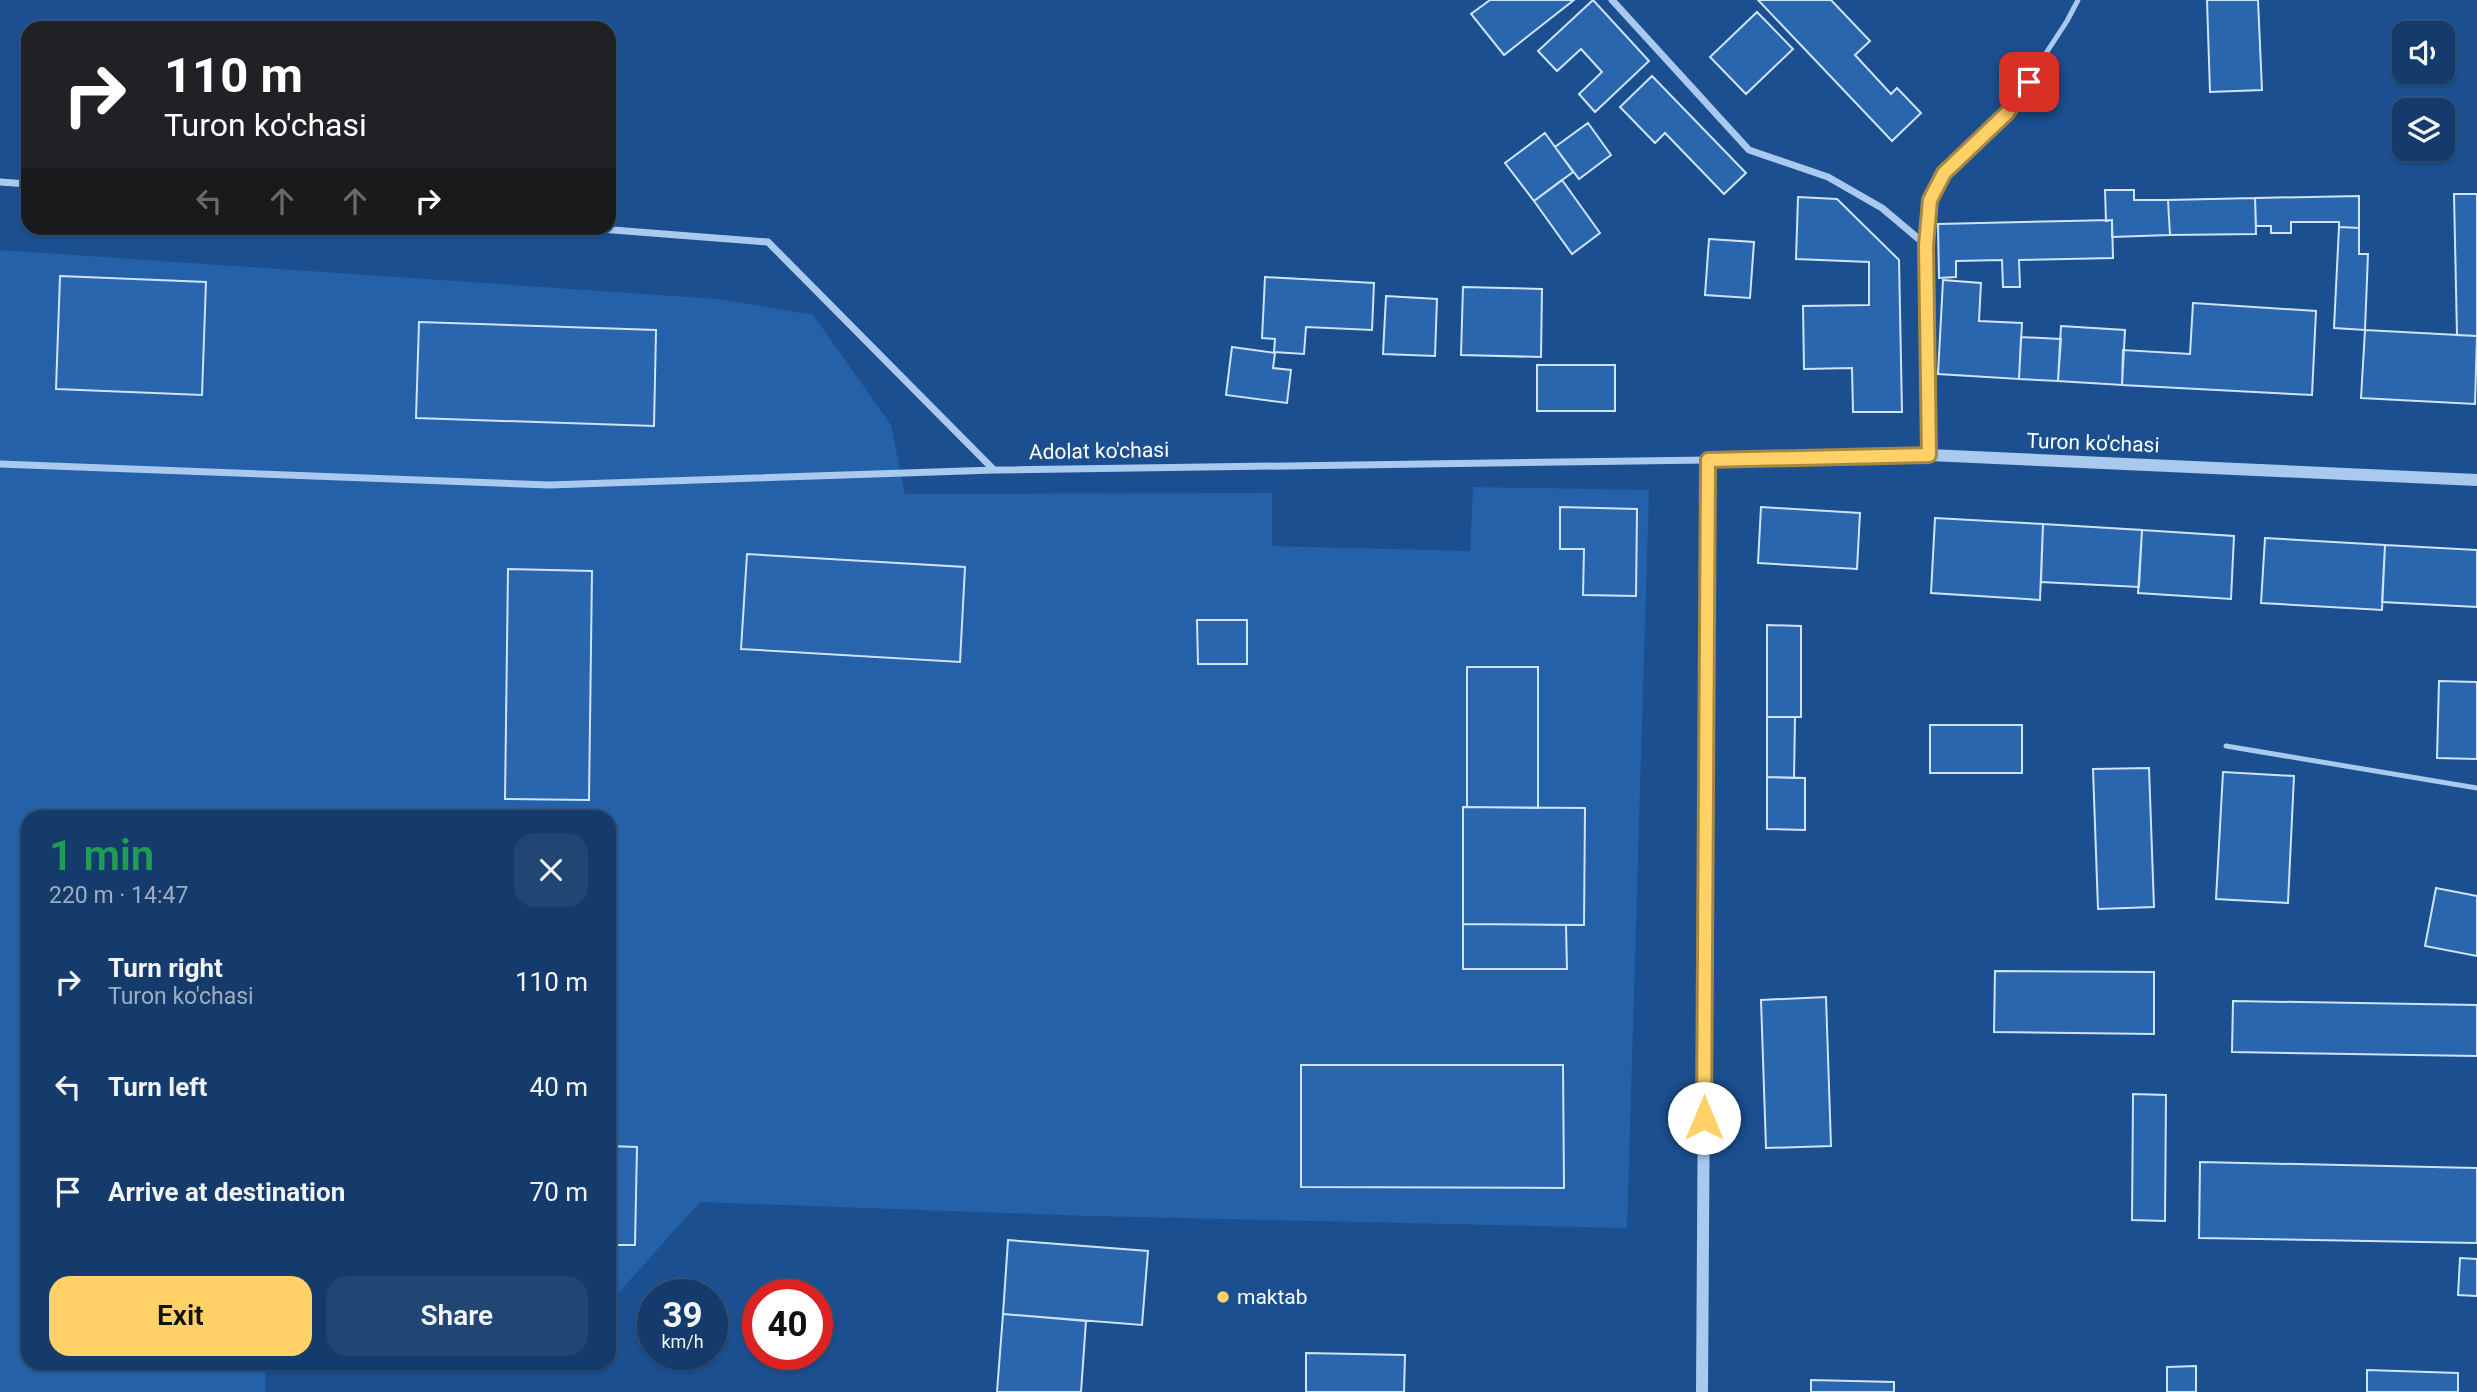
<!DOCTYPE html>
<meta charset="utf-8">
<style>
:root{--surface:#143b6b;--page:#214673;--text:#f1f3f6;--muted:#9dadc1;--line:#33557e;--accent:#ffd166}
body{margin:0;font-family:Roboto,sans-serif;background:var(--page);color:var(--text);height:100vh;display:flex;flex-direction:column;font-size:26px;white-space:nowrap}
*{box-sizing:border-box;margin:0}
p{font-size:23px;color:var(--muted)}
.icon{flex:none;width:38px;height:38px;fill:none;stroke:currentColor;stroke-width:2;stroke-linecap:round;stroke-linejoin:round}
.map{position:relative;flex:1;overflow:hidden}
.sheet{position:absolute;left:21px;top:810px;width:595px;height:560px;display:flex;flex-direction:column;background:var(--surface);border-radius:21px;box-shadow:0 2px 5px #0004,0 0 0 2px var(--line)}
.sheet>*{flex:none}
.top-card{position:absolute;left:21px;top:21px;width:595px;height:214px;border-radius:21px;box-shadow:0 2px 5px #0004,0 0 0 2px var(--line);background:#202124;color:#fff;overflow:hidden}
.buttons{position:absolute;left:2392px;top:21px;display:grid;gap:14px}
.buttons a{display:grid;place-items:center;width:63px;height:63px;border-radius:14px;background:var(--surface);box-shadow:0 2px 5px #0004,0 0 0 2px var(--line);font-size:35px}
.speed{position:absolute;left:637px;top:1279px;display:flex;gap:14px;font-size:35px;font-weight:700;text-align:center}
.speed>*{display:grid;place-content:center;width:91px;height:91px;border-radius:50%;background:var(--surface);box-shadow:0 2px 5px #0004,0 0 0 2px var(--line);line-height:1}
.speed small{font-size:18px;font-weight:400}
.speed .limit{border:10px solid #d22;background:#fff;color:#111}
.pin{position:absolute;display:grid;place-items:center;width:60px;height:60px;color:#fff;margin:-30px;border-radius:14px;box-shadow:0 4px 10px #0006}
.me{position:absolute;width:77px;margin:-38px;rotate:0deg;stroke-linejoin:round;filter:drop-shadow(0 0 5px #0008)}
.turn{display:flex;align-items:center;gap:24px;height:147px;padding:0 28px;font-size:32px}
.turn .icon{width:91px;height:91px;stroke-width:2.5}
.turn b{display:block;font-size:49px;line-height:60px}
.lanes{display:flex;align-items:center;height:66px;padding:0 28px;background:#0003;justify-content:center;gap:35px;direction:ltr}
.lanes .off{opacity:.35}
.round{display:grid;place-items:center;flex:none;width:74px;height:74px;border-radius:21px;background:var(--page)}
.head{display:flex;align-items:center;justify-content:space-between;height:119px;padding:0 28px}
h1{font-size:42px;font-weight:600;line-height:52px;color:#1e9e55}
.primary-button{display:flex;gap:14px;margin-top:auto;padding:14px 28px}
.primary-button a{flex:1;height:80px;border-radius:21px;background:var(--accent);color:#111;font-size:28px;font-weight:600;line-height:80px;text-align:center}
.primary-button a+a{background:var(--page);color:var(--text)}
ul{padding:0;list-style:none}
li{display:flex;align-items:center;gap:21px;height:105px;padding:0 28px}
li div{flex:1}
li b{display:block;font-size:26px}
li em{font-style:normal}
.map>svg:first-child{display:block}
</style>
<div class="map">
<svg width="2477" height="1392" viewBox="0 0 2477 1392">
<rect width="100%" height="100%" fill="#1b4f8f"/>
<path fill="#2461a8" d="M0 250 718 299 813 315 891 425 905 494 1272 493V546L1470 551 1473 487 1649 490 1627 1228 1090 1216 700 1202 612 1300H609V817H28V1363H265V1392H0Z"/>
<path fill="#2a66ad" stroke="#cfe3fa" stroke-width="2" d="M1490 0H1574L1504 55 1471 14Z
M1593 0 1649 61 1595 112 1579 94 1602 72 1581 49 1557 71 1538 51Z
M1758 0H1831L1870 41 1855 55 1891 94 1897 88 1921 113 1892 141Z
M2207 0H2258L2262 90 2210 92Z
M1757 12 1793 49 1746 94 1710 57Z
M1652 76 1746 173 1724 194 1665 133 1655 143 1620 107Z
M1588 123 1611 155 1579 179 1555 147Z
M1545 133 1573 172 1534 201 1505 163Z
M1562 180 1600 233 1572 254 1534 201Z
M2105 190H2134V200H2168L2170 235 2112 237V220L2106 221Z
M2454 194H2477V336L2457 335Z
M2359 196V228L2339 227V222H2291V233H2271V226H2256L2255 198Z
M1798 197 1837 199 1899 260 1902 412H1853L1852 368 1804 369 1803 306 1869 305V262L1796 259Z
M2255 198 2256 234 2170 235 2168 200Z
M2112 220 2113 258 2019 260 2020 287H2003L2002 260 1956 261V277L1939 278 1938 224Z
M2339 227 2359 228V254H2368L2365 330 2334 328Z
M1709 239 1754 242 1750 298 1705 295Z
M60 276 206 282 202 395 56 389Z
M1265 277 1374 283 1372 330 1306 327 1304 354 1274 352 1275 339 1262 338Z
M1943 280 1981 283 1979 321 2022 323 2019 379 1938 374Z
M1463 287 1542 289 1541 357 1461 355Z
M1386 296 1437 299 1435 356 1383 354Z
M2193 303 2316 311 2312 395 2122 385 2123 350 2190 354Z
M419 322 656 330 654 426 416 418Z
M2061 326 2125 330 2122 385 2058 381Z
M2365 330 2477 336 2475 404 2361 398Z
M2021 337 2061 339 2058 381 2019 379Z
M1232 347 1275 353 1273 368 1291 370 1287 403 1226 395Z
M1537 365H1615V411H1537Z
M1560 507 1637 509 1636 596 1583 595 1584 549H1560Z
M1761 507 1860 513 1857 569 1758 563Z
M1935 518 2043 524 2040 600 1931 593Z
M2043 524 2142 530 2139 587 2041 582Z
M2142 530 2234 536 2231 599 2138 593Z
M2265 538 2385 545 2382 610 2261 603Z
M2385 545 2477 550V607L2382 602Z
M747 554 965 567 960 662 741 649Z
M508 569 592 571 589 800 505 799Z
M1197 620H1247V664H1198Z
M1767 625 1801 626V717H1767Z
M1467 667H1538V808L1467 807Z
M2439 681 2477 682V759L2437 758Z
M1767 717H1795L1794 778 1767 777Z
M1930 725H2022V773H1930Z
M2149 768 2154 907 2098 909 2093 769Z
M2223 772 2294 776 2288 903 2216 899Z
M1767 777 1805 778V830L1767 829Z
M1463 807 1585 808 1584 925 1463 924Z
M2436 888 2477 896V956L2425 946Z
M1463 924 1566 925 1567 969H1463Z
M1995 971 2154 972V1034L1994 1032Z
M1826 997 1831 1146 1766 1148 1761 1000Z
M2233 1001 2477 1005V1056L2232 1052Z
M1301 1065H1563L1564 1188 1301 1187Z
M2133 1094 2166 1095 2165 1221 2132 1220Z
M609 1146 637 1147 635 1245H609Z
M2200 1162 2477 1168V1243L2199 1238Z
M1008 1240 1148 1251 1142 1325 1003 1314Z
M2460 1258 2477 1259V1296L2458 1295Z
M1003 1314 1086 1321 1081 1392H997Z
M1306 1353 1405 1355 1404 1392H1306Z
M2196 1366V1392H2167V1367Z
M2367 1370 2458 1373V1392H2367Z
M1811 1380 1894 1382V1392H1811Z"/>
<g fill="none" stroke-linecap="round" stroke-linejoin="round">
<path stroke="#a9c9ee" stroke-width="5" d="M1926 245 1930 200 1944 173 2007 113 2067 21 2078 0
M2226 746 2477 788"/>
<path stroke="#a9c9ee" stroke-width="7" d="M1612 0 1749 150 1828 177 1882 208 1926 245 1929 455
M0 182 28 184
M587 228 768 242 994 470 1708 460
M0 464 549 485 994 470"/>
<path stroke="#a9c9ee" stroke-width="12" d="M1702 1392 1708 460 1929 455 2477 480"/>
</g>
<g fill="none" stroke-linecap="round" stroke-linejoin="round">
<defs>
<path id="route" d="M1704 1118 1708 460 1929 455 1926 245 1930 200 1944 173 2007 113 2029 82"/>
</defs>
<use href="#route" stroke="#a68842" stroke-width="18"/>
<use href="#route" stroke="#ffd166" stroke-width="12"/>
</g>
<circle fill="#ffd166" stroke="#1b4f8f" stroke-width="2.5" cx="1223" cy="1297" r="7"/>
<g text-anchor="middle" stroke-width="7" stroke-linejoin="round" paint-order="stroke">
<g font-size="21" fill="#fff" stroke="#1b4f8f">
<text transform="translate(2093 443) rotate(2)" y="7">Turon ko'chasi</text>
<text transform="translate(1099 451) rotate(-1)" y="7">Adolat ko'chasi</text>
</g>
<g font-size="21" fill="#fff" stroke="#1b4f8f" text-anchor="start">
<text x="1237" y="1304">maktab</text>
</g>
</g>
</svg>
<div class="buttons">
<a><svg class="icon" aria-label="sound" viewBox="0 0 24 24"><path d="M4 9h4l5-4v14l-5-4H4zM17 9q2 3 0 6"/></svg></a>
<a><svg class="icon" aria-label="layers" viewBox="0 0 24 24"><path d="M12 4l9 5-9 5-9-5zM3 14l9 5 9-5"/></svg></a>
</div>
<div class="speed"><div>39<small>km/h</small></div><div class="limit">40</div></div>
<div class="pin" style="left:2029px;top:82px;background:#d93025"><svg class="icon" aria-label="arrive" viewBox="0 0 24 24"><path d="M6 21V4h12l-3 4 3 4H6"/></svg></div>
<svg class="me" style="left:1704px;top:1118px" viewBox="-20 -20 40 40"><circle r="19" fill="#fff"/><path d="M0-13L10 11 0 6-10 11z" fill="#ffd166"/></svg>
<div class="top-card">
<div class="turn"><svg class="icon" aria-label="right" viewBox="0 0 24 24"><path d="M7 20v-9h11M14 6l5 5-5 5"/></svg><div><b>110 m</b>Turon ko'chasi</div></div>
<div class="lanes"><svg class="icon off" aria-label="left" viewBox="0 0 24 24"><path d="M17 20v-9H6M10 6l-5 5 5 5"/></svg><svg class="icon off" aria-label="ahead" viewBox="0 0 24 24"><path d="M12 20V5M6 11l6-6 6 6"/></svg><svg class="icon off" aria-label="ahead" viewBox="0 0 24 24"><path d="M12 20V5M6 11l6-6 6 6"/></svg><svg class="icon" aria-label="right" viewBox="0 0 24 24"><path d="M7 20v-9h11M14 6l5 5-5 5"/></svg></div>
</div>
<section class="sheet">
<div class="head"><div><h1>1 min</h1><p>220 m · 14:47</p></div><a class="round"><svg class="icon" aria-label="close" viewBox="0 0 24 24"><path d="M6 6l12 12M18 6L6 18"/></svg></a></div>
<ul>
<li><svg class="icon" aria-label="right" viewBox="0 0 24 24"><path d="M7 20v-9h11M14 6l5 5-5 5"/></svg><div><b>Turn right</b><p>Turon ko'chasi</p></div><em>110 m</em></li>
<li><svg class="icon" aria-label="left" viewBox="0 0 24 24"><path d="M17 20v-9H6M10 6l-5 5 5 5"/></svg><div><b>Turn left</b></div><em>40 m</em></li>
<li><svg class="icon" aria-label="arrive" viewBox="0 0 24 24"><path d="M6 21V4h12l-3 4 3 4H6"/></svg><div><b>Arrive at destination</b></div><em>70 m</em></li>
</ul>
<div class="primary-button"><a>Exit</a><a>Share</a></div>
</section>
</div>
